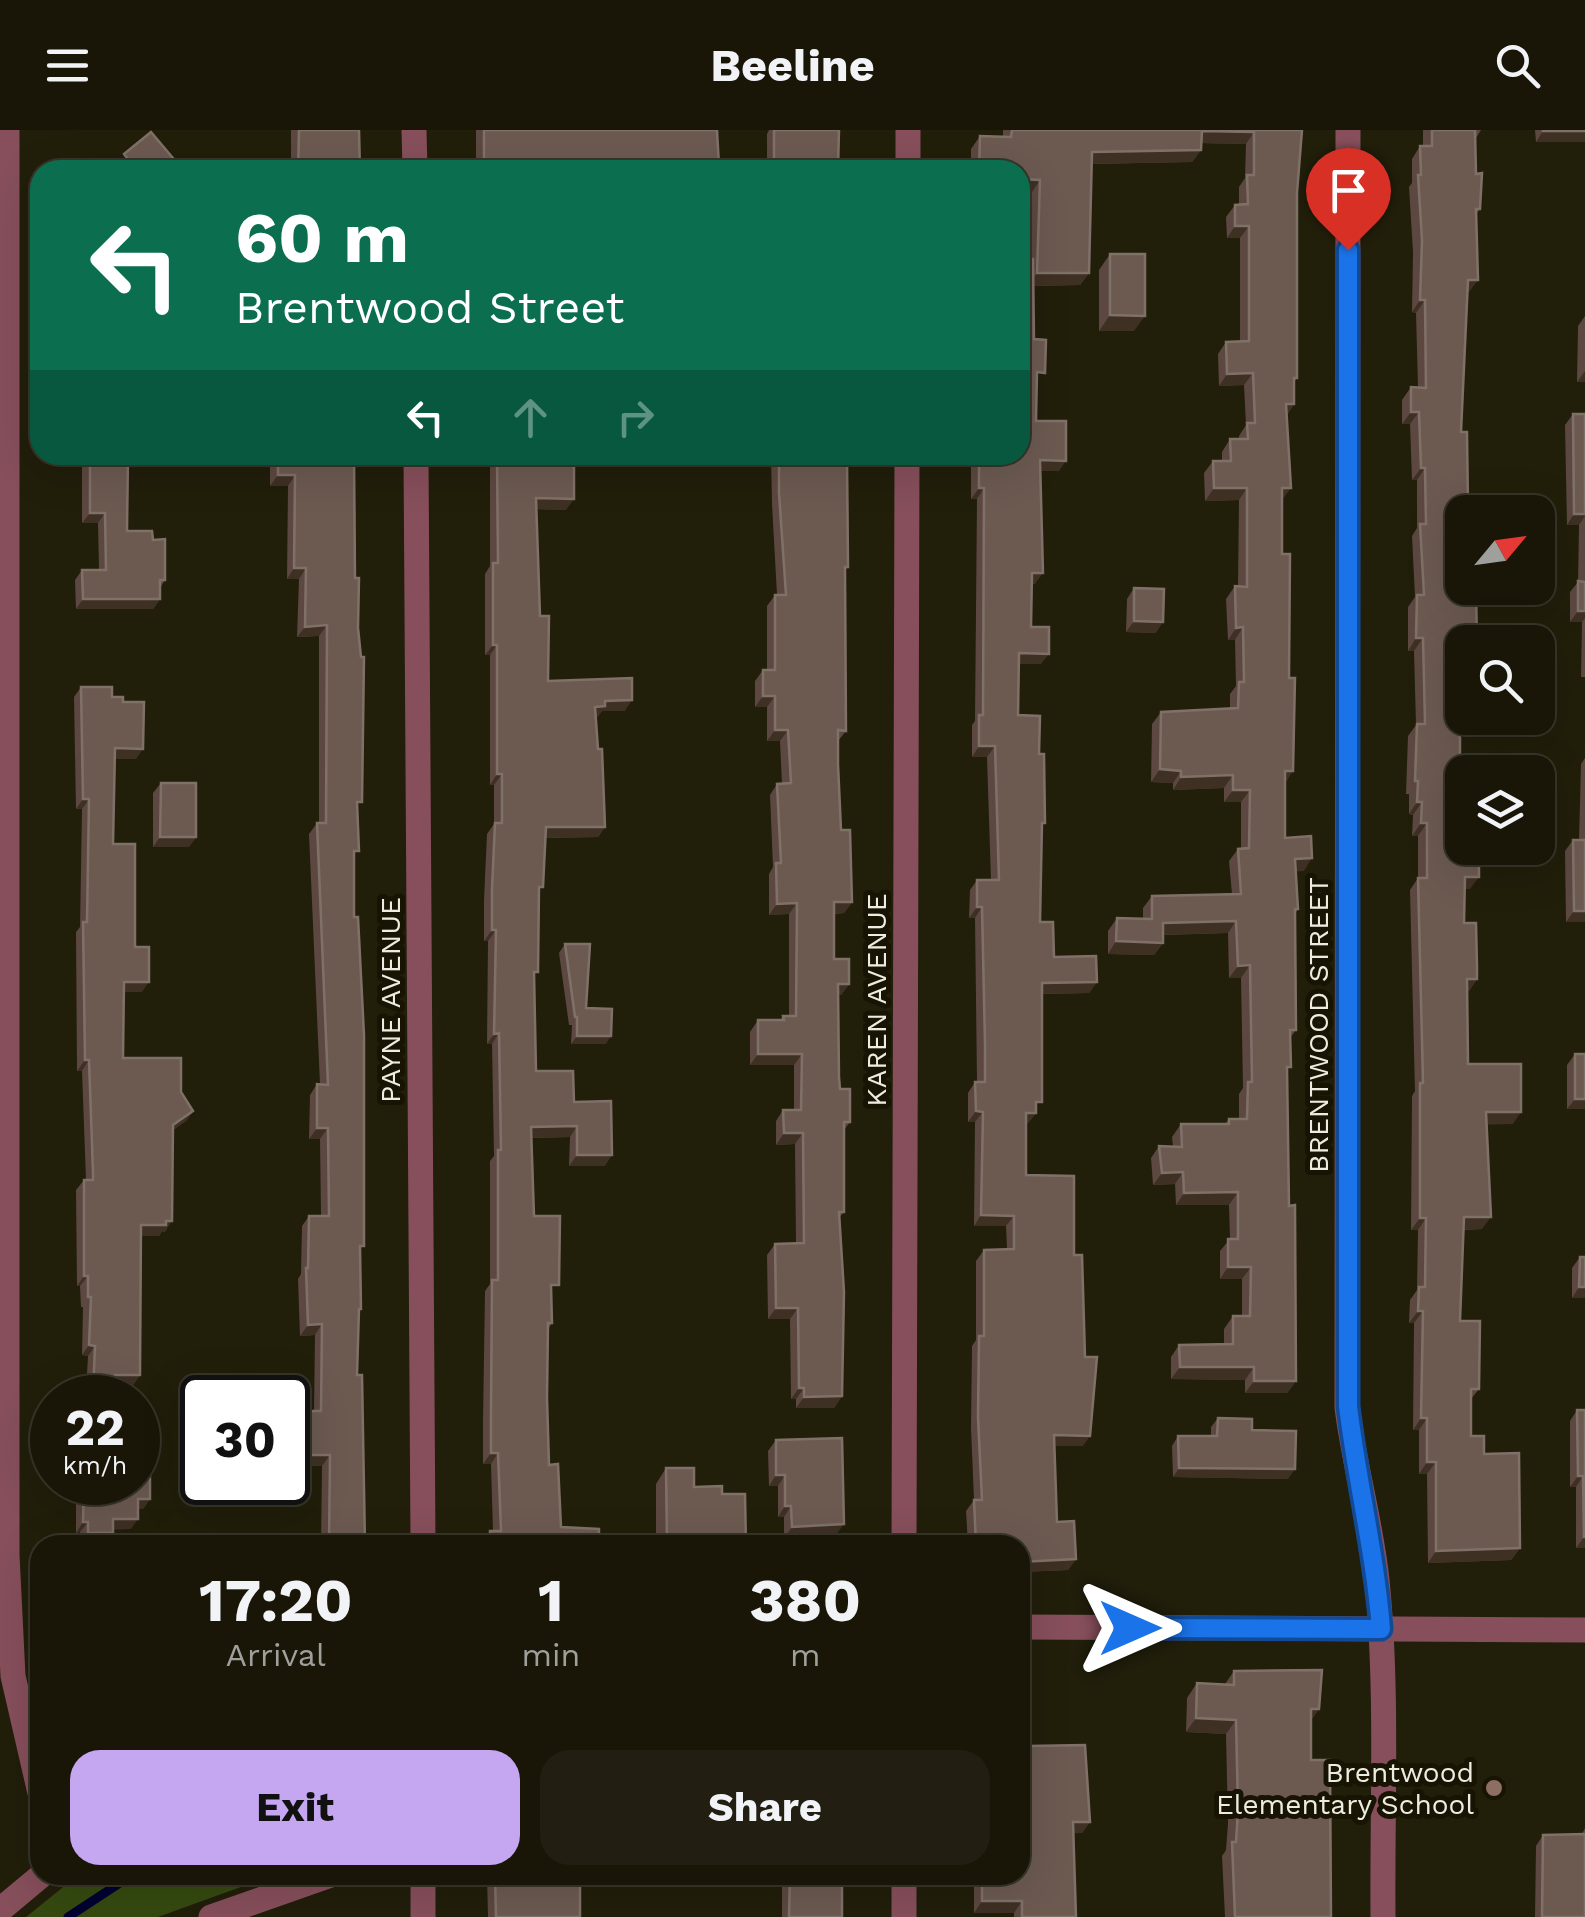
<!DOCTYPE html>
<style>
:root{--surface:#191608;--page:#221f12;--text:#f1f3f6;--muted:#9f9f9c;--line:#373529;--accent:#c5a7f1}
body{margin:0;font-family:"Work Sans",sans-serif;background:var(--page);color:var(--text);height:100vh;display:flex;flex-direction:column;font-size:38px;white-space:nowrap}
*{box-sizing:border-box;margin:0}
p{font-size:32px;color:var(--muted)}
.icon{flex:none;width:55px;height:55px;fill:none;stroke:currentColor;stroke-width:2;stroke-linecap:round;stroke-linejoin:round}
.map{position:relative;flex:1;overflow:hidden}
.sheet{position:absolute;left:30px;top:1405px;width:1000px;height:350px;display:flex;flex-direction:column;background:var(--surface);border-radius:30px;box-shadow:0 10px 40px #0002,0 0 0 2px var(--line)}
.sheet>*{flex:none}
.banner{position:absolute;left:30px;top:30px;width:1000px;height:305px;border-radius:30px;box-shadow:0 10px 40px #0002,0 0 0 2px var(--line);background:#0b6e4f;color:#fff;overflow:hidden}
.needle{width:65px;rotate:61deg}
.controls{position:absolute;left:1445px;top:365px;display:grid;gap:20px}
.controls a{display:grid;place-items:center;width:110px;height:110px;border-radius:20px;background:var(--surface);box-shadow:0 10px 40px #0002,0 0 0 2px var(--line);font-size:50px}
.speed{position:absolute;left:30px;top:1245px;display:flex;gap:20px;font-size:50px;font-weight:700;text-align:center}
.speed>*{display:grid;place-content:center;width:130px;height:130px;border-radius:50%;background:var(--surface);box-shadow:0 10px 40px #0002,0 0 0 2px var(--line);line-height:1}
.speed small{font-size:25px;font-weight:400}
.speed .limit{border:5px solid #111;border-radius:15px;background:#fff;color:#111}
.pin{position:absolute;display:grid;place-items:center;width:85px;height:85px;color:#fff;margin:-102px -42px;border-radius:50% 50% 50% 0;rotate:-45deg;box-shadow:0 0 10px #0007}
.pin .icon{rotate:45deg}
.me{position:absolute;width:110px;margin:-55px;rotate:90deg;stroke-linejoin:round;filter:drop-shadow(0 0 8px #0008)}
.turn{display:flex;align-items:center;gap:35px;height:210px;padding:0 40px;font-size:45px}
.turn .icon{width:130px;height:130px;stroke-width:2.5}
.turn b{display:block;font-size:70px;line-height:85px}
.lanes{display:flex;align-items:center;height:95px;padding:0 40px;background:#0003;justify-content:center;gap:50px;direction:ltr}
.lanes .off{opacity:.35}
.eta{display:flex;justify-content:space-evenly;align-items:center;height:170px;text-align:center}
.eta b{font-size:60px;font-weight:700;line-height:70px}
.primary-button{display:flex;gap:20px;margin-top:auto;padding:20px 40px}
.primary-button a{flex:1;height:115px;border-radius:30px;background:var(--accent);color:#111;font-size:40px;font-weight:700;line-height:115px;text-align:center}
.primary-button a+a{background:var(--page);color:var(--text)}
header{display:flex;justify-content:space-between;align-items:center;height:130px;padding:0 40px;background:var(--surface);font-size:45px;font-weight:700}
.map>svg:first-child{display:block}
</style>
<header><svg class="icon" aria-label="menu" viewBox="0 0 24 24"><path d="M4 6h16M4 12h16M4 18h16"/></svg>Beeline<svg class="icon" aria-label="search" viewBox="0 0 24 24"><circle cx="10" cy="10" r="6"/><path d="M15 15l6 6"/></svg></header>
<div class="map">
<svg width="1585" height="1787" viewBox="0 0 1585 1787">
<rect width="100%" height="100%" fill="#211e0a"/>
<path fill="#354a10" d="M78 1745H274L158 1787H26Z"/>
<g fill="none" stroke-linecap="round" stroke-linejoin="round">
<path stroke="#000031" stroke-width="9" d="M68 1787 132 1745"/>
<path stroke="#864f5b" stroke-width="25" d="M414 0 415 40
M1348 0 1347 1277C1354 1335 1371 1392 1377 1450 1388 1561 1382 1675 1383 1787
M7 1V1425L13 1546 40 1663
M908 40V0
M416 325 423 1415
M904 1415 907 325
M1020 1497 1585 1500
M423 1745V1787
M904 1745V1787
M0 1780 42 1745
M211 1787 331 1745"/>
</g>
<path fill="#5c4840" d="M291 0H359L360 40H291Z
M476 0H717L719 36 716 40H476Z
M769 0H774L838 40H767V4Z
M1003 0H1302L1297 63V248L1294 252V274L1287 285 1282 369 1285 708 1304 741H1296L1298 779 1295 784 1296 900 1290 908 1287 943 1289 1076 1296 1251 1287 1263H1245V1250L1171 1249V1227L1179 1215 1224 1214V1199L1233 1186H1242V1149H1220V1121L1230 1109 1229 1075H1176L1175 1054 1153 1055 1151 1028 1159 1016 1173 1017 1172 1007 1181 994H1225L1229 989H1239V964L1243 958 1241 848H1229L1228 803 1163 805V813L1154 825 1108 824V801L1117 788 1143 789V778L1152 766 1232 764 1229 731 1238 719 1241 718V672H1224V658L1173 660V653L1151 652 1152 594 1161 582 1230 578V564L1236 556 1235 510H1228L1226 469 1235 456H1238L1239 370 1205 371 1204 343 1213 331H1222V322L1230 309H1239V306L1246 295 1244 255 1219 256 1218 224 1226 212 1240 211V108H1227L1226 87 1235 75 1239 74V57L1245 48 1246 14 1201 13V20L1192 32 1091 34 1089 143 1080 155 1033 156 1034 209 1037 254 1036 291 1059 341H1040L1035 454H1032L1031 497 1041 534H1019L1018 585 1039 624 1042 698 1040 792 1054 827 1097 852 1089 863 1042 864 1036 983 1028 993H1026V1045L1074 1125 1083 1316H1054L1057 1392 1076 1429 1068 1440 1020 1442V1415H968L966 1381 974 1370 971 1298 972 1216 976 1210V1131L984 1120 1007 1119 1006 1096H974L975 992H968V963L975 952H977L975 788H969L970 760 977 750H991L987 627H972V595L975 591 977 369H971V325H1020L1032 62H1020V40H971V19L980 6 1003 7Z
M1423 0H1481L1476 8V44L1480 79 1476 84 1478 150 1468 162 1461 302 1462 580 1460 584V631L1470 759H1464V793L1477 849 1469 861H1467L1468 934 1513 994H1486L1482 1099 1464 1100 1460 1191 1479 1259 1471 1269V1306L1484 1324 1520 1418 1511 1430 1428 1433 1427 1344H1419V1300H1413L1414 1193H1409L1410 1170 1417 1160 1418 1100H1411L1412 966 1415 961 1410 760 1418 748V706H1412L1413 685 1409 684V664H1406L1408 606 1416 595 1414 521H1408V477L1415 467 1412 406 1417 398V350H1412L1410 294H1402V270L1411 257 1418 258 1416 183 1412 182 1413 122 1409 57 1412 53V29L1420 16H1423Z
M1535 0H1585L1536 12Z
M1110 124 1134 201H1099V140Z
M1585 186V252H1577L1578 196Z
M1573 284H1585V547H1581L1582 492H1570V462L1578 452 1579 395H1567L1565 295Z
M82 325H128L127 401 153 410 165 450 160 458V469L153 479H76L75 450 82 440H99L98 393H82Z
M270 325H354L357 678 354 727 360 1122 357 1245 365 1415H321L322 1336 288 1335V1284L290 1281H314L315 1205 300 1206 298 1149 301 1144 302 1096 309 1086H321L320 1009H309L310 965 317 954H320L309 704 317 693H319V506L297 507 299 449H287L288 356H270Z
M490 325H574L566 380 536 379 540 486 548 551 625 581H602L596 587 605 697 598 707 545 708 539 763 534 847 536 941 574 972 605 1036H569L570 1007 531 1008 534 1086 551 1165 552 1193 548 1199 547 1268 549 1335 561 1397 599 1413 626 1415H483L482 1412 490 1401H493L491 1334H483V1291L485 1161 490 1154V1031L494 1026 492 914H487L488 811H484V770L487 704 494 694V655H490V525H485V444L490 436Z
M771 325H847L848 437 845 441 846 601 838 611V634L841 700 852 772 844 783 834 784V829L849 854 841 865H838L839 947 840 959 850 992 844 1000V1082L839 1088 842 1266 834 1278H796V1269H791L790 1189H768L767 1125 775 1114H796L795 1014 776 1015V991L783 980H794V935H750V902L758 890H780L783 886H789V784L769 785V744L773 737 770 665 777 654H782L780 611H767V577H755V551L763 540H767V476L775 465H777L772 374Z
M1134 458 1156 503 1126 502 1127 469Z
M81 557 123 572 136 629H115L113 714 135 817 142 862H124L123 928 181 962 193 981 186 991 173 1000 165 1102 162 1101 159 1106H141L140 1245 133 1255H115L116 1268H81L86 1261 88 1226 82 1225 83 1177H81L80 1156H77L76 1060 84 1050H86L82 941H77L76 802 80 797 82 679H76L74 567Z
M1585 628V792H1566L1565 721 1573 710H1579L1581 634Z
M161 653 196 707 189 717H153V663Z
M565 814 586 878 606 914H571L572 895H569L559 823Z
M1575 924 1585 979H1567V935Z
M1580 1127H1585V1168H1572V1138Z
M1577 1280H1585V1418H1576V1357H1570V1291Z
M1218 1288 1252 1300 1288 1349 1173 1347 1172 1316 1178 1306H1211V1297Z
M776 1310 836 1405 784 1408V1387H778V1356H769L768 1321Z
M666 1338 694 1357 722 1364 746 1415H656V1354Z
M76 1352H138L150 1369 143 1379H138L131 1399H113V1403L106 1413H81L80 1402 76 1403Z
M1234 1541 1319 1579 1311 1590V1630L1331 1787H1225L1222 1726 1226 1720 1228 1694 1226 1604 1186 1602 1187 1568 1197 1553 1225 1554Z
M1028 1616 1090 1692 1082 1703H1074L1076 1787H1014V1783H974V1745H1020Z
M1585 1698V1787H1535L1536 1716 1543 1705 1582 1704Z
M487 1745H535V1753L580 1787H488Z
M782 1745H844L842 1748V1787H782Z"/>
<path fill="#3e3023" d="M1202 1 1254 2 1246 14 1193 13Z
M1543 1H1585V12H1536Z
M1201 20 1192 32 1083 34 1092 22Z
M719 36 716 40H610L611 39Z
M1020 49 1040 50 1032 62H1020Z
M1235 96H1249L1240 108H1227Z
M1037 143H1089L1080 155 1028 156Z
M1468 150H1478L1469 162H1460Z
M1420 170H1425L1416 183 1412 182Z
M1110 185 1145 186 1134 201H1099Z
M1585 241V252H1577Z
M1253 243 1244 255 1219 256 1227 244Z
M1286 274H1294L1286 286Z
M1411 282H1419L1410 294H1402Z
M1040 330 1066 331 1059 341H1032Z
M1421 338H1425L1417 350H1412Z
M278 345H295L288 356H270Z
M979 358H984L977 369H971Z
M1214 358H1247L1239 370 1205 371Z
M1282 358H1291L1282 370Z
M536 368 574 369 566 380 528 379Z
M90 383H105L98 393H82Z
M1574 384H1585V386L1579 395H1567Z
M294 438H306L299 449H287Z
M1032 443H1043L1035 454 1024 453Z
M83 469H160L153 479H76Z
M1578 481H1585V488L1582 492H1570Z
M1134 491 1163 492 1156 503 1126 502Z
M327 495 319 506 297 507 305 497Z
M1243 497 1235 510H1228L1236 498Z
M1416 508H1423L1414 521H1408Z
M493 515H497L490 525H485Z
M1019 523 1049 524 1041 534H1011Z
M763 566H775L767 577H755Z
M632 570 625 581H602L598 587 587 588 595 577 605 571Z
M775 600H788L780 611H767Z
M979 616H995L987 627H972Z
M115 618 143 619 136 629H107Z
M1160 639 1181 641 1173 653 1151 652Z
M1285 641H1293L1285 654Z
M497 644H502L494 655H490Z
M1233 645 1224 658 1173 660 1181 647Z
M1233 660H1250L1241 672H1224Z
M83 669H89L82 679H76Z
M1417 672H1422L1413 685 1409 684Z
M1421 693H1427L1418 706H1412Z
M546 697H605L598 707 538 708Z
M160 707H196L189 717H153Z
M1312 728 1304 741 1287 742 1295 729Z
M1465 747H1479L1470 759H1456Z
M834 772H852L844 783 826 784Z
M797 773 789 784 769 785 777 774Z
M977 777H982L975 788H969Z
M1574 781H1585V792H1566Z
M1236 791 1228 803 1155 805 1163 793Z
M492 800H496L488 811H484Z
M1116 811 1163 813 1154 825 1108 824Z
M1250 835 1241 848H1229L1238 836Z
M1467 849H1477L1469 861H1458Z
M124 852H149L142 862H117Z
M1097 852 1089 863 1035 864 1042 853Z
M838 854H849L841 865H831Z
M499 903 492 914H487L494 904Z
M577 906H611L606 914H571Z
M758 924H802L794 935H750Z
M85 930H89L82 941H77Z
M1575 969H1585V979H1567Z
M193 981 186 991 166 1005 173 995Z
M976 981 983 982 975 992H968Z
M1486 982H1521L1513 994 1477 995Z
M1026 983H1036L1028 993H1018Z
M577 996 570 1007 524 1008 531 997Z
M317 998H328L320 1009H309Z
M784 1003H803L795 1014 776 1015Z
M577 1025H612L605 1036H569Z
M1183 1042 1175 1054 1153 1055 1162 1043Z
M1238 1062 1229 1075H1176L1184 1063Z
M981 1085 1014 1086 1006 1096H974Z
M1464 1087H1491L1482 1099 1456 1100Z
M1420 1088H1426L1418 1100H1411Z
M166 1091H172L165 1102 162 1101 159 1106H134L141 1095Z
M1228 1137H1251L1242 1149H1220Z
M84 1146H88L80 1156H77Z
M1579 1157H1585V1168H1572Z
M776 1178H798L790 1189H768Z
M1418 1181H1423L1414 1193H1409Z
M322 1194 315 1205 300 1206 308 1195Z
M89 1215 95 1216 88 1226 82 1225Z
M1180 1237H1254L1245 1250 1171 1249Z
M115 1245H140L133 1255H108Z
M1254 1251H1296L1287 1263H1245Z
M799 1258H804L796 1269H791Z
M842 1266 834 1278H796L804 1267Z
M1421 1288H1427L1419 1300H1413Z
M1054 1305 1090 1306 1083 1316H1046Z
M491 1323H498L491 1334H483Z
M290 1325H330L322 1336 288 1335V1328Z
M1427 1332H1436L1427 1344H1419Z
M1179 1338 1295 1339 1288 1349 1173 1347Z
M776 1345H785L778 1356H769Z
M1578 1346H1583L1576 1357H1570Z
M138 1369H150L143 1379H131Z
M785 1376H791L784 1387H778Z
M113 1389H138L131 1399 106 1400Z
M83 1392H88L80 1402 76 1403Z
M844 1394 836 1405 784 1408 792 1397Z
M88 1403H113L106 1413H81Z
M1584 1407H1585V1418H1576Z
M1520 1418 1511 1430 1428 1433 1436 1421Z
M1076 1429 1068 1440 1020 1442V1432Z
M1311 1579H1319L1309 1593Z
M1196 1588 1236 1590 1226 1604 1186 1602Z
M1073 1692H1090L1082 1703 1065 1704Z
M982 1771H1022L1014 1783H974Z"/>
<path fill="#6c5a51" stroke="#807168" stroke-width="2.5" d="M299 0H359L360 40H298Z
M484 0H717L719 36 611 40H484Z
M774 0H839L838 40H774Z
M1012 0H1302L1297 63V248H1294V274H1286L1291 358H1282V424H1290L1289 548H1295L1293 641H1285V708L1311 706 1312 728 1295 729 1298 779H1295L1296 900H1290L1291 937H1287L1289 1076 1295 1075 1296 1251H1254V1237H1180L1179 1215 1233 1214V1186H1250L1251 1137H1228V1109H1238V1062L1184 1063 1183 1042 1162 1043 1159 1016 1182 1017 1181 994H1229V989H1247L1248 952H1252L1250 835 1238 836 1236 791 1163 793V813L1116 811 1117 788 1152 789V766L1241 764 1238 719 1249 718 1250 660H1233V645L1181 647V641L1160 639 1161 582 1238 578 1239 552H1244L1243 497 1236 498 1235 456 1247 457V358H1214L1213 331H1231L1230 309H1248L1247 293H1255L1253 243 1227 244 1226 212 1249 211V96H1235V75L1248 74 1247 45H1254V2L1202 1 1201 20 1092 22 1089 143H1037L1040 50 1020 49V40H979L980 6 1011 7Z
M1432 0H1475L1476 44 1482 43 1480 79H1476L1478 150H1468L1461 302H1467L1468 377H1481V382H1462V458H1476L1477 512H1462V579L1460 580V631H1480V642H1462V718H1479V747H1465L1464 793H1476L1477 837V849H1467L1468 934H1521V982H1486L1491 1087H1464L1460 1191H1480L1479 1259H1471V1306H1484V1324L1519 1323 1520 1418 1436 1421V1332H1427V1288H1421L1423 1181H1418L1419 1157H1425L1426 1088H1420V953H1423L1418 748H1427V693H1421L1422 672H1417L1418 651H1415L1417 594H1425L1423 508H1416L1417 465H1424L1420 394H1426L1425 338H1421L1419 282H1411V257L1426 258 1425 170H1420L1422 110 1418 45H1421L1420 16H1432Z
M1543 0H1585V1H1543Z
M151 2 183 40H113L127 28 124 24Z
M1110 124H1145V186L1110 185Z
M1020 129H1033L1034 209 1046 210 1045 243 1037 242 1036 291H1066V331L1040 330 1043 443H1032L1031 497H1049V524L1019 523 1018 585 1040 586 1039 624H1044L1045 693H1042L1040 792H1053L1054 827 1096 826 1097 852 1042 853V972H1036V983H1026V1045L1074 1046V1125H1082L1085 1227H1097L1090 1306 1054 1305 1057 1392 1074 1391 1076 1429 1020 1432V1415H976L974 1370H982L978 1287 979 1206H984V1120L1014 1119V1086L981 1085 983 982 976 981 975 952H985V915L982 777H977V750H999L995 616H979V585H983L984 358H979V325H1020Z
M1573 284H1585V384H1574Z
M90 325H128L127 401H152L153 410 165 409V450H160V469H83L82 440H106L105 383H90Z
M278 325H354L355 448H359L358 498 361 527H364L362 672H357L359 721H354V787H358L364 905V1116H360L361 1179H359L357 1245H362L365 1415H329L330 1325H290V1281H321L322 1194 308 1195 306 1138H308L309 1086H329L328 998H317V954L328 955 317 693H326L327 495 305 497 306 438H294L295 345H278Z
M497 325H574V369L536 368 540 486H549L548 551 632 548V570L605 571V576L595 577 598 619H602L605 697H546L543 757H539L538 842H534L536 941H573L574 972 611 971 612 1025H577V996L531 997 534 1086H560L559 1155H551L552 1193H548L547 1268 549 1335 558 1334 561 1397 599 1399V1413H626V1415H490V1401H501L498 1323H491V1281L492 1150H498V1020H501L499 903 494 904 496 800H492V759L495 693H502V644H497V515H493V433H498Z
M779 325H847L848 437H845L846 601 838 600V634L841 700H850L852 772H834V829H849V854H838L839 947 840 959H850V992H844V1082H839L844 1162 842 1266 804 1267V1258H799L798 1178H776L775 1114 804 1113 803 1003H784L783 980H801L802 924H758V890H784L783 886H796L797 773 777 774 776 733H781L777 654 791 653 788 600H775V566H763V540H775V465H786L779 363Z
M1578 451 1585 452V481H1578Z
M1134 458 1164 459 1163 492 1134 491Z
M81 557H112V567H123V572H144L143 619 115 618 113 714H135V817H149V852H124L123 928H181V962L193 981 173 995 172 1091H166V1095H141L140 1245H115V1268H85V1261L93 1262 95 1216 89 1215 91 1167H88V1146H84V1050H93V1043L89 930H85L83 792H87L89 669H83Z
M161 653H196V707H160Z
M1573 710H1585V781H1574Z
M565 814H590L586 878 612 879 611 906H577V887H575Z
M1575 924H1585V969H1575Z
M1580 1127H1585V1157H1579Z
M1577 1280H1585V1407H1584L1583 1346H1578Z
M1218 1288 1252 1289V1300L1296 1301 1295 1339 1179 1338 1178 1306H1217Z
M842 1308 844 1394 792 1397 791 1376H785V1345H776V1310Z
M666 1338H694V1357L722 1356V1364H745L746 1415H667Z
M138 1340H150V1369H138V1389H113V1403H88V1392H83L84 1352H138Z
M1020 1536H1027L1028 1616 1085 1615 1090 1692H1073L1076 1787H1022V1771H982V1745H1020Z
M1322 1540 1319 1579H1311V1630H1330L1331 1787H1235L1232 1712H1236L1238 1680 1236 1590 1196 1588 1197 1553 1234 1555V1541Z
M1585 1704V1787H1542L1543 1705Z
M495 1745H535V1753H580V1787H496Z
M790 1745H842V1787H789Z"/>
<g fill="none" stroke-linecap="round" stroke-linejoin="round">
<defs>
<path id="route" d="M1130 1498 1381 1499C1375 1422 1357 1352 1348 1276V120"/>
</defs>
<use href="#route" stroke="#114b97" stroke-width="25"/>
<use href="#route" stroke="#1a73e8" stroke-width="18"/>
</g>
<circle fill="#8d6e63" stroke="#181403" stroke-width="4" cx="1494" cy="1658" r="10"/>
<g text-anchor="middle" stroke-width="10" stroke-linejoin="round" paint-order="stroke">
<g font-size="28" fill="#eeece0" stroke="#181403">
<text transform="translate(390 870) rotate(-90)" y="10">PAYNE AVENUE</text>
<text transform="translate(876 870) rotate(-90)" y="10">KAREN AVENUE</text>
<text transform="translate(1318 895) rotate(-90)" y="10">BRENTWOOD STREET</text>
</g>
<g font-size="28" fill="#eeece0" stroke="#181403" text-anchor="end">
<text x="1474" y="1652">Brentwood<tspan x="1474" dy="32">Elementary School</tspan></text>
</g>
</g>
</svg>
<div class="controls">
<a><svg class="needle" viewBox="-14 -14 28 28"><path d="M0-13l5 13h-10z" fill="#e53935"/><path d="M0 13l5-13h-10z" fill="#9f9f9c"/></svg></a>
<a><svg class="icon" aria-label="search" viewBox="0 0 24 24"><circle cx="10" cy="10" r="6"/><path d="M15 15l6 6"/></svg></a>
<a><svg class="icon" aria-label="layers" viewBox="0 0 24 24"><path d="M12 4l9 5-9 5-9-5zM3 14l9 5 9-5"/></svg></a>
</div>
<div class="speed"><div>22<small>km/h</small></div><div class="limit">30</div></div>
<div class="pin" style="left:1348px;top:120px;background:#d93025"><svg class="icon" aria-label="arrive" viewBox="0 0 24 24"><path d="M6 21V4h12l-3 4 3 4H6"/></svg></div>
<svg class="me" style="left:1130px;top:1498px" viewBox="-20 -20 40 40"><path d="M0-17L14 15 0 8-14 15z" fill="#1a73e8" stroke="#fff" stroke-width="4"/></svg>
<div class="banner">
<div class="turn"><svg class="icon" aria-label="left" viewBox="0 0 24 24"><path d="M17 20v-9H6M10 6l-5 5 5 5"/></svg><div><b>60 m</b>Brentwood Street</div></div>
<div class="lanes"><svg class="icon" aria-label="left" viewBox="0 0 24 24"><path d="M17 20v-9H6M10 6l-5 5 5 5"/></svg><svg class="icon off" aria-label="ahead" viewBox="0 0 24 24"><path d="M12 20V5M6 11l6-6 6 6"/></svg><svg class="icon off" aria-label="right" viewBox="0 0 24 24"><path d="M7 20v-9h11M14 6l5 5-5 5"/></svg></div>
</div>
<section class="sheet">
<div class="eta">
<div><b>17:20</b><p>Arrival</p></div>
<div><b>1</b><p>min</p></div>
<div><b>380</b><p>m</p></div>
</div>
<div class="primary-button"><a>Exit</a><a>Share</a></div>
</section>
</div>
